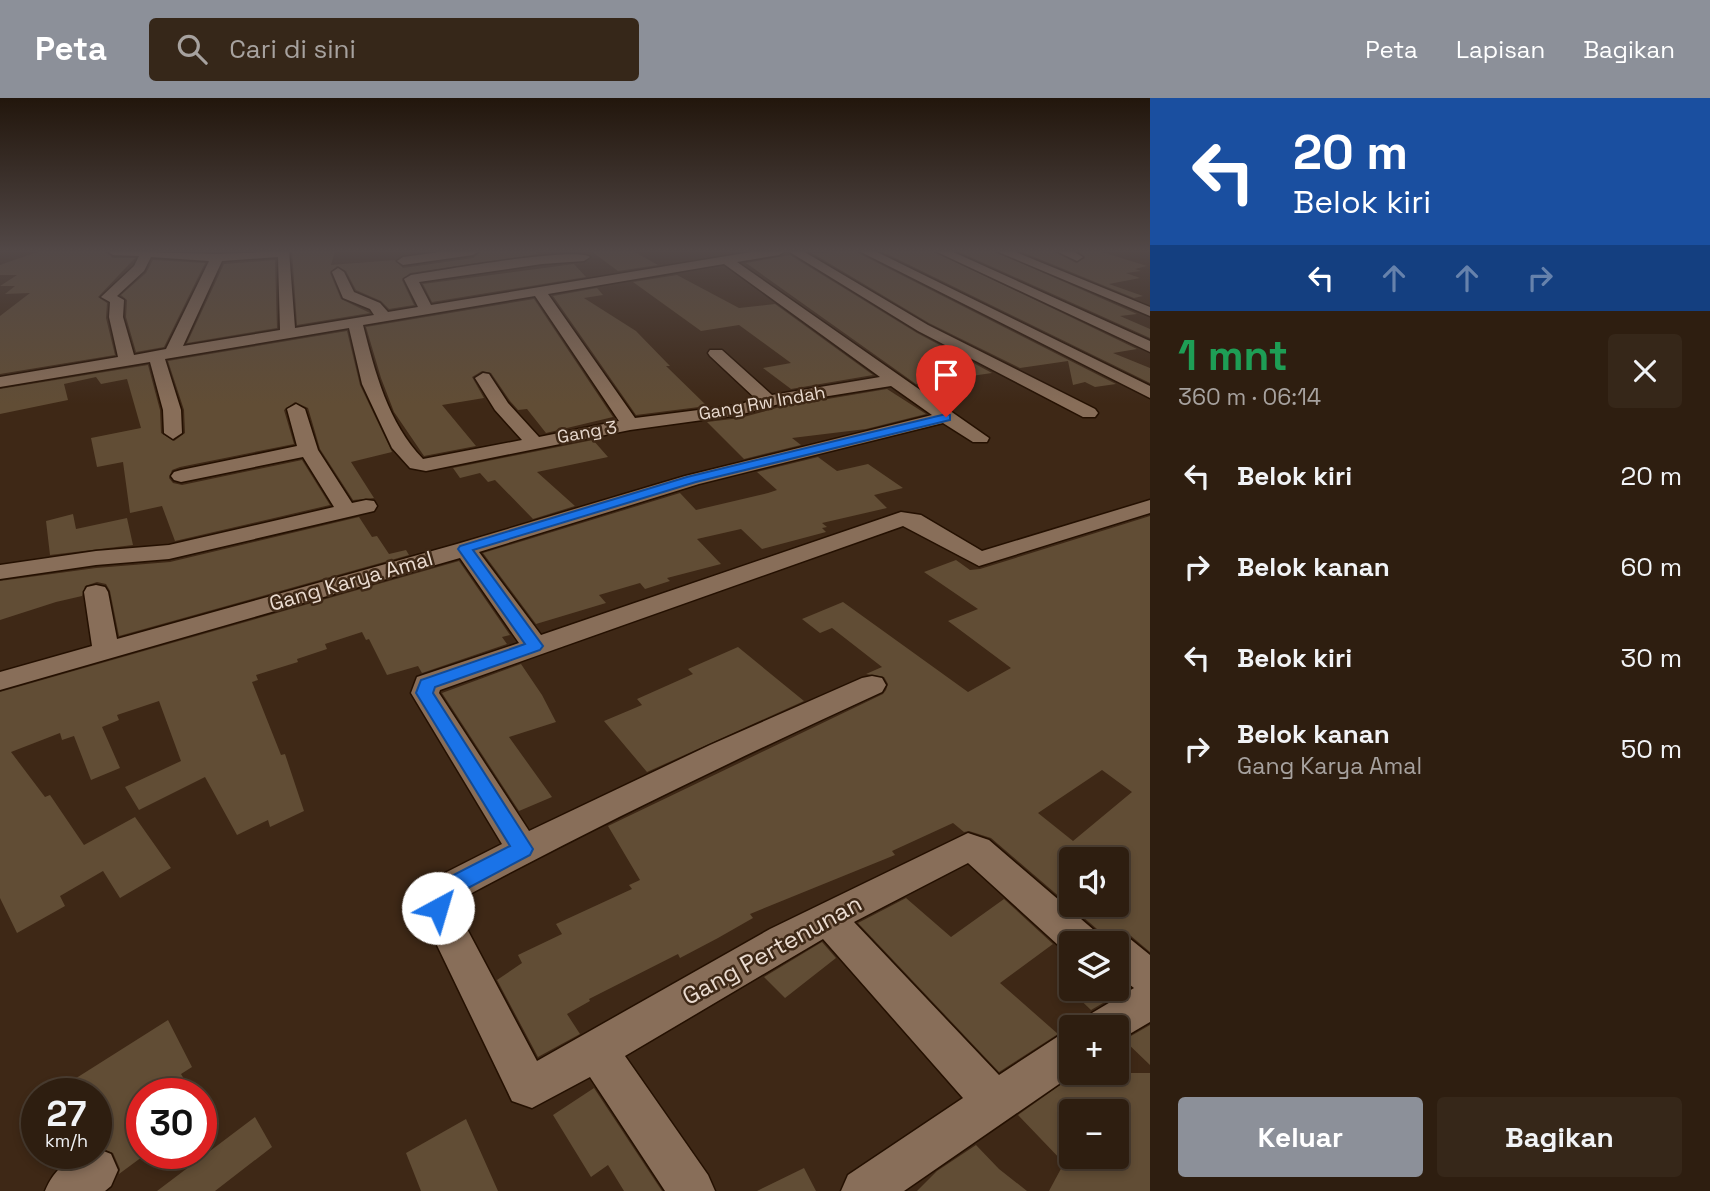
<!DOCTYPE html>
<html lang="id">
<meta charset="utf-8">
<style>
:root{--surface:#2e1e10;--page:#362719;--text:#f1f3f6;--muted:#a7a29f;--line:#493c30;--accent:#8c9099}
body{margin:0;font-family:"Space Grotesk",sans-serif;background:var(--page);color:var(--text);height:100vh;display:flex;flex-direction:column;font-size:26px;white-space:nowrap}
*{box-sizing:border-box;margin:0}
p{font-size:23px;color:var(--muted)}
.icon{flex:none;width:38px;height:38px;fill:none;stroke:currentColor;stroke-width:2;stroke-linecap:round;stroke-linejoin:round}
.map{position:relative;flex:1;overflow:hidden}
.details{display:flex;flex-direction:column;background:var(--surface);width:560px}
.details>*{flex:none}
.guide{background:#1a4fa0;color:#fff;overflow:hidden}
.fabs{position:absolute;left:1059px;top:749px;display:grid;gap:14px}
.fabs a{display:grid;place-items:center;width:70px;height:70px;border-radius:7px;background:var(--surface);box-shadow:0 4px 10px #0003,0 0 0 2px var(--line);font-size:35px}
.speed{position:absolute;left:21px;top:980px;display:flex;gap:14px;font-size:35px;font-weight:700;text-align:center}
.speed>*{display:grid;place-content:center;width:91px;height:91px;border-radius:50%;background:var(--surface);box-shadow:0 4px 10px #0003,0 0 0 2px var(--line);line-height:1}
.speed small{font-size:18px;font-weight:400}
.speed .limit{border:10px solid #d22;background:#fff;color:#111}
.pin{position:absolute;display:grid;place-items:center;width:60px;height:60px;color:#fff;margin:-72px -30px;border-radius:50% 50% 50% 0;rotate:-45deg;box-shadow:0 0 7px #0007}
.pin .icon{rotate:45deg}
.me{position:absolute;width:77px;margin:-38px;rotate:39deg;stroke-linejoin:round;filter:drop-shadow(0 0 5px #0008)}
.turn{display:flex;align-items:center;gap:24px;height:147px;padding:0 28px;font-size:32px}
.turn .icon{width:91px;height:91px;stroke-width:2.5}
.turn b{display:block;font-size:49px;line-height:60px}
.lanes{display:flex;align-items:center;height:66px;padding:0 28px;background:#0003;justify-content:center;gap:35px;direction:ltr}
.lanes .off{opacity:.35}
.round{display:grid;place-items:center;flex:none;width:74px;height:74px;border-radius:7px;background:var(--page)}
.overview{display:flex;align-items:center;justify-content:space-between;height:119px;padding:0 28px}
h1{font-size:42px;font-weight:800;line-height:52px;color:#1e9e55}
.action{display:flex;gap:14px;margin-top:auto;padding:14px 28px}
.action a{flex:1;height:80px;border-radius:7px;background:var(--accent);color:#fff;font-size:28px;font-weight:800;line-height:80px;text-align:center}
.action a+a{background:var(--page);color:var(--text)}
ul{padding:0;list-style:none}
li{display:flex;align-items:center;gap:21px;height:91px;padding:0 28px}
li div{flex:1}
li b{display:block;font-size:26px}
li em{font-style:normal}
header{display:flex;align-items:center;gap:42px;box-sizing:border-box;height:98px;padding:0 35px;background:var(--accent);color:#fff}
header strong{font-size:33px}
nav{display:flex;gap:38px;margin-inline-start:auto;font-size:24px}
.search{width:490px;height:63px;background:var(--page);display:flex;align-items:center;gap:18px;box-sizing:border-box;padding:0 24px;border-radius:7px;color:var(--muted);font-size:26px}
main{display:flex;flex:1;min-height:0}
.map>svg:first-child{display:block}
</style>
<header>
<strong>Peta</strong>
<div class="search"><svg class="icon" aria-label="search" viewBox="0 0 24 24"><circle cx="10" cy="10" r="6"/><path d="M15 15l6 6"/></svg>Cari di sini</div>
<nav><a>Peta</a><a>Lapisan</a><a>Bagikan</a></nav>
</header>
<main>
<div class="map">
<svg width="1150" height="1093" viewBox="0 0 1150 1093">
<rect width="100%" height="100%" fill="#3e2816"/>
<path fill="#614d35" fill-rule="evenodd" d="M40 153H104L113 160H135L98 199 107 205 106 220 115 257 0 276V218L30 195 5 196 15 188H0L17 177H0V167Z
M292 153H335L331 167 395 162 403 170 473 160 482 153H535L538 156 410 175 402 182 414 207 389 211 381 203 356 192 346 173 337 168 330 175 341 201 370 215 297 227Z
M591 153H633L658 167 618 173Z
M857 153 858 155 1116 286 1095 289 1085 284 1073 287 1068 263 1020 270 929 225 812 155Z
M881 153H933L1137 251 1113 255 1150 270V285Z
M957 153H994L1137 216 1120 218 1150 231V240Z
M1020 153H1054L1076 165 1085 160 1078 153H1099L1147 168 1135 171 1141 173 1126 175 1140 180 1109 186 1143 198 1134 200Z
M790 157 917 235 992 275 916 286 746 165Z
M153 162 205 165 164 249 136 254 126 219 127 202 121 197 146 175Z
M275 162 277 230 187 245 224 166Z
M574 166 586 179 432 204 423 186Z
M677 177 739 210 775 206 873 277 791 291 763 270 791 265 739 227 701 233 633 184Z
M597 190 603 197 584 200 636 233 670 268H666L707 308 636 317 553 198Z
M534 201 613 319 546 335 527 311 518 312 510 303 491 275 482 273 472 279 484 300 442 307 476 348 424 358 394 314 381 280 366 229Z
M347 233 360 287 392 354 351 364 374 400 353 402 320 351 308 310 295 304 284 312 294 346 180 369 172 372 169 380 173 385 182 387 302 362 330 407 175 443 162 408 130 415 123 364 97 369 91 340 141 330 127 281 101 286 96 279 64 286 68 302 0 316V291L148 267 160 312 161 335 174 343 185 335 184 312 168 263Z
M887 291 926 316 866 331 792 340 801 347 744 361 707 324 740 320 780 309Z
M593 342 608 359 537 374 575 408 533 421 495 382 488 384 480 375 460 380 453 370Z
M818 359 837 373 868 366 903 390 874 397 887 410 822 425 827 429 822 430 826 434 762 451 741 431 697 441 721 466 667 480 670 483 645 491 640 485 599 497 606 505 536 526 483 455 680 395 696 412 768 395 777 392 757 374Z
M73 416 76 431 127 420 133 447 50 457 46 423Z
M1150 418V854L1131 838 1117 833 1100 839 1097 831 991 740 969 733 964 734 953 725 892 753 895 757 750 816 753 820 718 840 680 860 678 856 589 901 590 903 567 916 580 936 538 959 497 882 522 865 518 857 562 836 556 826 632 791 629 787 640 782 608 728 883 596 886 592 888 586 884 579 866 576 882 569 832 530 820 535 802 521 843 504 968 594 1011 570 948 523 978 511 924 474 956 462 970 472 980 471ZM1102 672 1132 694 1073 743 1038 715ZM1071 761H1116V807H1071Z
M359 419 372 439 377 438 389 456 406 452 409 457 119 538 110 493 106 486 97 484 85 488 82 498 56 504 0 522V483L96 470 170 464Z
M459 463 510 537 502 539 507 546 422 575 418 568 387 577 369 541 366 542 362 534 325 546 327 551 297 561 298 564 256 577 258 582 252 584 281 657 285 656 304 713 270 729 268 722 237 737 205 679 139 712 125 689 181 663 159 603 117 617 119 622 102 629 120 670 91 682 74 638 62 642 60 635 11 654 45 699 50 697 84 747 135 719 171 770 120 800 103 773 60 798 65 808 17 835 0 800V594Z
M738 549 804 603 647 674 604 623 642 607 637 601 693 576 688 571Z
M521 566 542 597 556 624 509 639 552 699 519 713 442 595Z
M906 800 951 839 1004 801 1053 846 1000 885 1058 936 999 974 858 825Z
M822 844 836 860 785 900 764 879Z
M1116 880 1129 890 1091 912 1069 891H1116Z
M168 922 192 969 181 976 193 996H142V1059L119 1076 120 1071 113 1055 96 1048V996H51Z
M1150 927V967L1124 942Z
M1077 975H1150V1093H1049L1064 1065 1018 1017ZM1071 1013H1116V1059H1071Z
M594 990 662 1093H624L608 1067 591 1079 553 1017Z
M255 1019 272 1049 215 1093H157Z
M466 1021 498 1093H421L406 1055Z
M976 1047 999 1071 1027 1093H917L937 1073Z
M804 1070 816 1093H757Z"/>
<g fill="none" stroke-linecap="round" stroke-linejoin="round">
<defs>
<path id="minor" d="M107 153 217 156 289 153 295 230 374 217 370 211 343 200 332 174 338 170 344 174 354 194 380 205 388 214 418 209 404 181 411 177C437 173 576 148 590 159L584 163 542 166 419 184 431 207 757 153H785L779 157 737 164 989 340 987 344H973L943 325 699 386 479 454 541 537 901 414 921 417 982 453 1150 402V415L979 468 903 428 440 592 439 595 529 733 710 647 862 580 872 578 882 580 886 587 882 594C738 660 596 728 457 803L458 814 537 963 770 831 968 735 989 742 1095 833 1100 845H1071V858L1069 857 968 765 854 824 999 977 1057 939 1071 933V975H1075L904 1093H841L848 1077 963 1000 823 841 625 958 708 1077 715 1093H665L590 979 532 1010 512 1003 422 816 420 803 433 781 502 746 411 595 417 579 519 545 460 460 0 592V574L92 548 84 494 87 489 96 487 105 489 108 494 117 541 457 446 685 378 932 317 891 288 779 306 739 317 630 332 426 373 410 370 392 350 362 286 349 230 165 261 181 312 182 335 173 341 164 335 163 312 150 264 0 289V279L118 259 109 219 110 204 101 199 134 168 139 158 113 157ZM151 159 209 163 166 251 134 257 123 219 124 202 117 198 144 173ZM278 159 280 232 183 248 222 163ZM724 166 880 279 772 297 722 252H710L708 255 710 258 756 301 738 307 635 320 548 196ZM535 198 619 323 539 339 508 305 489 276 483 275 475 280 495 312 522 342 423 361C388 325 375 274 363 227Z
M447 153H479L473 157 403 167 397 163 403 159Z
M788 153H803L928 227 1095 311 1098 315 1095 319H1083L918 233Z
M859 153H875L1150 288V300Z
M935 153H951L1150 243V254Z
M996 153H1013L1150 209V218Z
M1056 153H1073L1083 159 1077 163Z
M296 306 305 311 318 352 352 405 366 402 374 403 377 408 374 413 169 461 96 467 0 481V467L96 453 169 447 334 409 303 359 181 384 174 382 171 378 174 374 181 372 297 348 287 311Z
M1116 835 1129 840 1150 857V924L1116 944V929H1086L1092 915 1134 890 1116 876V845H1100L1103 840Z
M96 1050 111 1056 118 1072 111 1088 105 1093H45C54 1071 72 1055 96 1055Z"/>
</defs>
<use href="#minor" stroke="#241001" stroke-width="3"/>
<use href="#minor" fill="#886e59" fill-rule="evenodd"/>
</g>
<linearGradient id="sky" x2="0" y2="1"><stop stop-color="#22160c"/><stop offset="0.5" stop-color="#524847"/><stop offset="1" stop-color="#524847" stop-opacity="0"/></linearGradient>
<rect width="1150" height="306" fill="url(#sky)"/>
<path fill="#1a73e8" stroke="#114b97" stroke-width="2" d="M946 316 950 317V322L696 384 473 452 543 548 540 552 435 589 433 595 533 751 530 757 453 798 446 817 438 819 430 817 427 803 438 785 510 748 416 595 421 582 525 546 458 451 460 448 687 379Z"/>
<g text-anchor="middle" stroke-width="5" stroke-linejoin="round" paint-order="stroke">
<g font-size="18" fill="#eadbd0" stroke="#3e2816">
<text transform="translate(762 305) rotate(-10)" y="6">Gang Rw Indah</text>
<text transform="translate(587 334) rotate(-10)" y="6">Gang 3</text>
</g>
<g font-size="21" fill="#eadbd0" stroke="#3e2816">
<text transform="translate(351 483) rotate(-16)" y="7">Gang Karya Amal</text>
</g>
<g font-size="24" fill="#eadbd0" stroke="#3e2816">
<text transform="translate(772 852) rotate(-29)" y="8">Gang Pertenunan</text>
</g>
</g>
</svg>
<div class="fabs">
<a><svg class="icon" aria-label="sound" viewBox="0 0 24 24"><path d="M4 9h4l5-4v14l-5-4H4zM17 9q2 3 0 6"/></svg></a>
<a><svg class="icon" aria-label="layers" viewBox="0 0 24 24"><path d="M12 4l9 5-9 5-9-5zM3 14l9 5 9-5"/></svg></a>
<a>+</a>
<a>−</a>
</div>
<div class="speed"><div>27<small>km/h</small></div><div class="limit">30</div></div>
<div class="pin" style="left:946px;top:319px;background:#d93025"><svg class="icon" aria-label="arrive" viewBox="0 0 24 24"><path d="M6 21V4h12l-3 4 3 4H6"/></svg></div>
<svg class="me" style="left:438px;top:810px" viewBox="-20 -20 40 40"><circle r="19" fill="#fff"/><path d="M0-13L10 11 0 6-10 11z" fill="#1a73e8"/></svg>
</div>
<section class="details">
<div class="guide">
<div class="turn"><svg class="icon" aria-label="left" viewBox="0 0 24 24"><path d="M17 20v-9H6M10 6l-5 5 5 5"/></svg><div><b>20 m</b>Belok kiri</div></div>
<div class="lanes"><svg class="icon" aria-label="left" viewBox="0 0 24 24"><path d="M17 20v-9H6M10 6l-5 5 5 5"/></svg><svg class="icon off" aria-label="ahead" viewBox="0 0 24 24"><path d="M12 20V5M6 11l6-6 6 6"/></svg><svg class="icon off" aria-label="ahead" viewBox="0 0 24 24"><path d="M12 20V5M6 11l6-6 6 6"/></svg><svg class="icon off" aria-label="right" viewBox="0 0 24 24"><path d="M7 20v-9h11M14 6l5 5-5 5"/></svg></div>
</div>
<div class="overview"><div><h1>1 mnt</h1><p>360 m · 06:14</p></div><a class="round"><svg class="icon" aria-label="close" viewBox="0 0 24 24"><path d="M6 6l12 12M18 6L6 18"/></svg></a></div>
<ul>
<li><svg class="icon" aria-label="left" viewBox="0 0 24 24"><path d="M17 20v-9H6M10 6l-5 5 5 5"/></svg><div><b>Belok kiri</b></div><em>20 m</em></li>
<li><svg class="icon" aria-label="right" viewBox="0 0 24 24"><path d="M7 20v-9h11M14 6l5 5-5 5"/></svg><div><b>Belok kanan</b></div><em>60 m</em></li>
<li><svg class="icon" aria-label="left" viewBox="0 0 24 24"><path d="M17 20v-9H6M10 6l-5 5 5 5"/></svg><div><b>Belok kiri</b></div><em>30 m</em></li>
<li><svg class="icon" aria-label="right" viewBox="0 0 24 24"><path d="M7 20v-9h11M14 6l5 5-5 5"/></svg><div><b>Belok kanan</b><p>Gang Karya Amal</p></div><em>50 m</em></li>
</ul>
<div class="action"><a>Keluar</a><a>Bagikan</a></div>
</section>
</main>
